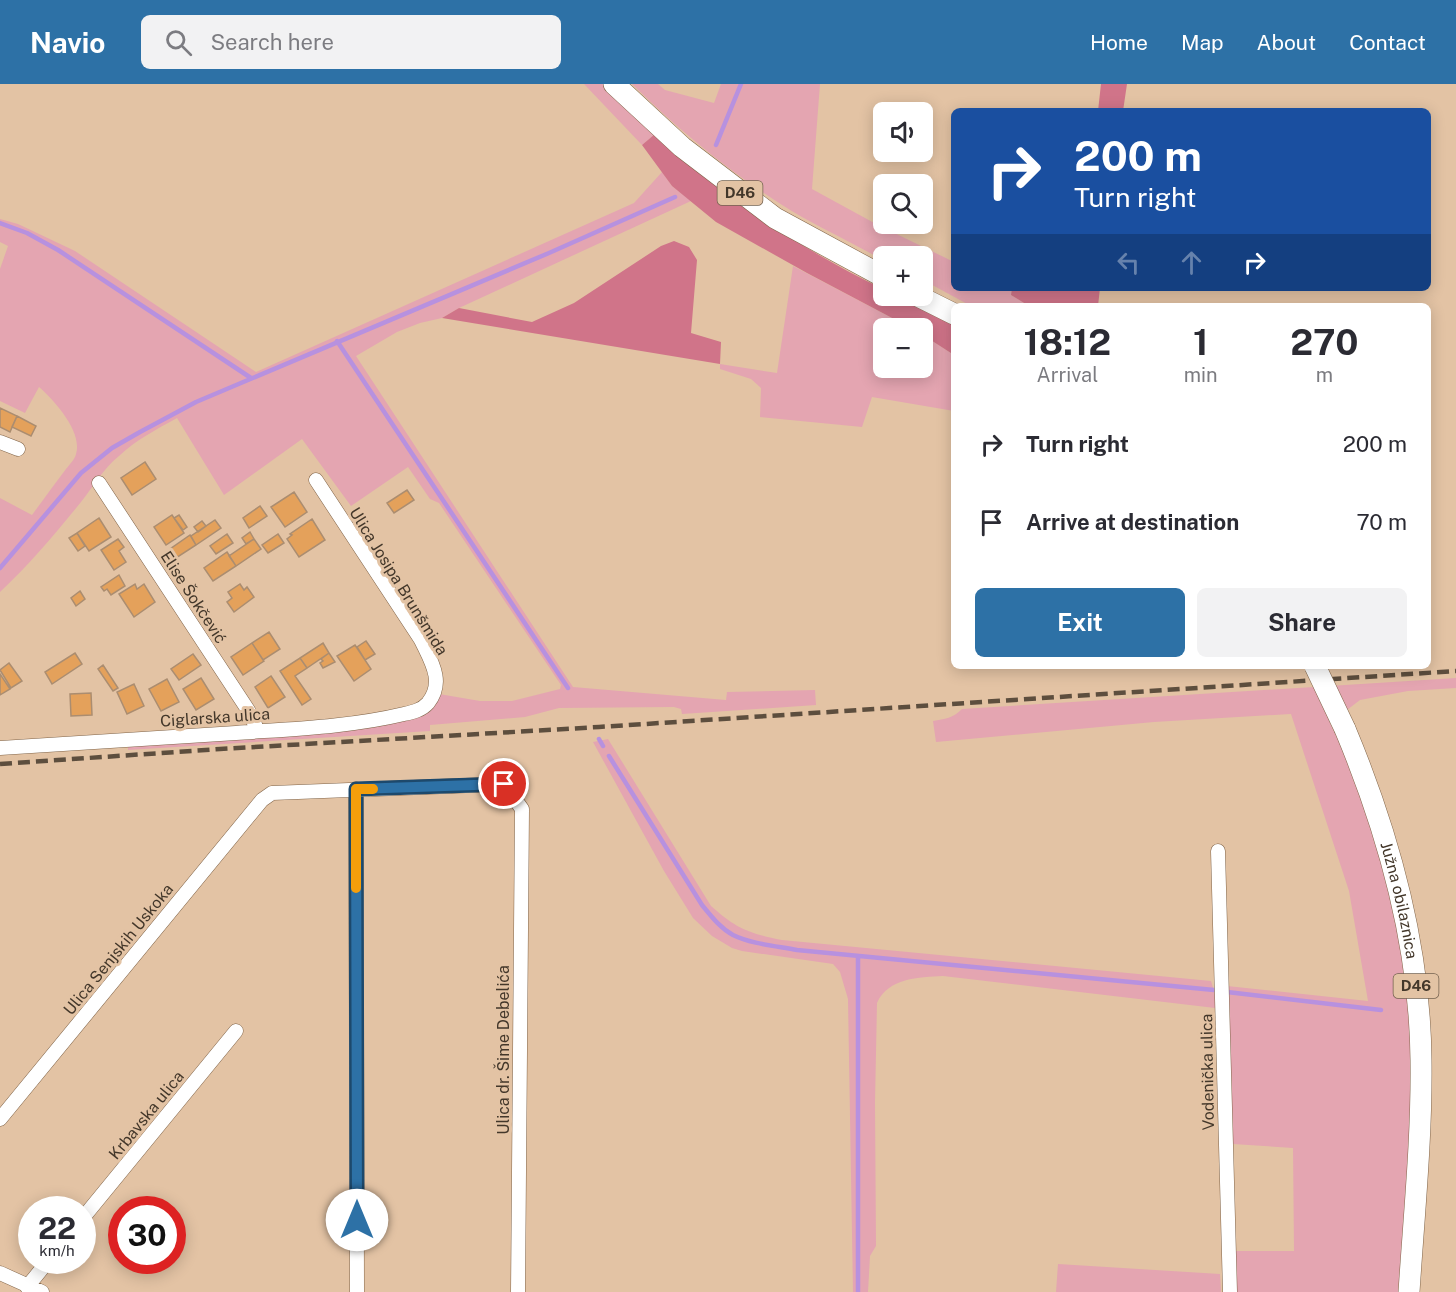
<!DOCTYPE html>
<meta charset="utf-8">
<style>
:root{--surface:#fff;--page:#f2f2f3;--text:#2b2b33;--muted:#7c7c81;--accent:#2d71a6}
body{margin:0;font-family:"Public Sans",sans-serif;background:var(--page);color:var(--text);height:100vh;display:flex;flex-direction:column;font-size:22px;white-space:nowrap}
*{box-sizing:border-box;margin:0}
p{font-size:20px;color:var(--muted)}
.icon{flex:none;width:33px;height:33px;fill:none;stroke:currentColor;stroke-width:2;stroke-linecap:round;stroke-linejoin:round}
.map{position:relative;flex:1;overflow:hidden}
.side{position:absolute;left:951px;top:219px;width:480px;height:366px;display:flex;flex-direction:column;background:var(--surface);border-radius:9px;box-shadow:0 3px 15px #0003}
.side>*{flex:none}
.guide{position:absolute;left:951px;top:24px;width:480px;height:183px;border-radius:9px;box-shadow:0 3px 15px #0003;background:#1a4fa0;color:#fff;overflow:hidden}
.tools{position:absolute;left:873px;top:18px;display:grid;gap:12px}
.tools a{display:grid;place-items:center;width:60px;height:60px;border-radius:9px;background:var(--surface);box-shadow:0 3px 15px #0003;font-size:30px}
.speed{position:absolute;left:18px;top:1112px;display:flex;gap:12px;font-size:30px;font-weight:700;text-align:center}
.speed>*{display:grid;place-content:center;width:78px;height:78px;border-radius:50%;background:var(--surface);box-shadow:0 3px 15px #0003;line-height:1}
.speed small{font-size:15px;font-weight:400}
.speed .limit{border:9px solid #d22;background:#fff;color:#111}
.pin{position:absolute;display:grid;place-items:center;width:51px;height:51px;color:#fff;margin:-26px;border:3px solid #fff;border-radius:50%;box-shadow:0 2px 6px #0007}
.me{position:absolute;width:66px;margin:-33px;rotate:0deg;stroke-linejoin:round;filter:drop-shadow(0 0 4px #0008)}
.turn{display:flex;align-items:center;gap:21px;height:126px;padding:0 24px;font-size:27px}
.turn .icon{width:78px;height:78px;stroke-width:2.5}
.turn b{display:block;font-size:42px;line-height:51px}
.lanes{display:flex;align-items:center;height:57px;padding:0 24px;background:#0003;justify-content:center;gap:30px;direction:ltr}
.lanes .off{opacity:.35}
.eta{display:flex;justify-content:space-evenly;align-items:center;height:102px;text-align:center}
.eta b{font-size:36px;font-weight:700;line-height:42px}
.button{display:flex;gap:12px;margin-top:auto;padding:12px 24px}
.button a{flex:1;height:69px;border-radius:9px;background:var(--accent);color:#fff;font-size:24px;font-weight:700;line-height:69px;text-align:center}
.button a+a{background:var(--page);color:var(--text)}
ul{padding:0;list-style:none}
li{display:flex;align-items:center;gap:18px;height:78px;padding:0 24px}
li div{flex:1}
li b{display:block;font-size:22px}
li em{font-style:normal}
header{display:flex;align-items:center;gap:36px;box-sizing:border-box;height:84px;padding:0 30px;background:var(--accent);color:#fff}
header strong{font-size:28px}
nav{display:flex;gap:33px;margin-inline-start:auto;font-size:21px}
.search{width:420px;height:54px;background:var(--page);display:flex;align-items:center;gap:15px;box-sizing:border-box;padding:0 21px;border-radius:9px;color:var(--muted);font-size:22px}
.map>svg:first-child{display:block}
</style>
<header>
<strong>Navio</strong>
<div class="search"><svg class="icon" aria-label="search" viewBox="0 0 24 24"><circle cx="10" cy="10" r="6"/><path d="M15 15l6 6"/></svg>Search here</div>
<nav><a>Home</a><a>Map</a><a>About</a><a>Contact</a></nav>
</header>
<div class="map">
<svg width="1456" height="1208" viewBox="0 0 1456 1208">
<rect width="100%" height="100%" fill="#e3c3a4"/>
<path fill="#e4a5b1" d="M584 0H607L655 50 642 61Z
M632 0H658L665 6 714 19 721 0H820L812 105 876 140 954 178V204H1012L1011 211 1029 222H971L923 196 922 172H884L883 176C856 161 829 148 802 133 739 96 684 51 632 0Z
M662 88 672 102 691 117 459 224 442 234 420 239 397 248 356 272 573 603 726 616 727 608 815 606 816 621 682 630 681 625 674 623 559 624 525 633 430 641V647L128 666V659L384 637 439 610 480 617H512L560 605 561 601 439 419 430 415 408 383 351 422 302 355 224 411 177 334C157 345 136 356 119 372 103 385 93 403 81 418 55 450 30 480 0 508V414L32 431C43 416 54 401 66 385 69 381 75 375 76 370 83 348 54 316 39 303L25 329 0 317V185L8 162 0 158V135L18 140 75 167 256 288 634 119Z
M793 182 911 244H884V284H922L923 251 954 271V327L872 313 862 343 760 333 761 304 751 295 720 285V280L777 289Z
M1456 594V604L1408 607 1360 616 1330 639C1383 743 1409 865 1411 981 1413 1057 1404 1133 1398 1208H1233L1232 1167H1294L1293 1064 1233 1060 1227 902 1368 917 1349 807 1291 630 1154 638 936 658 933 637C945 635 953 634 962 625Z
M608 655 711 822C737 845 748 849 782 856L1211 897 1215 910V924L943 892C919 893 888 894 877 919L875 1019 876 1162 870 1172 868 1208H853L848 915 840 888 833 880 742 867 732 864 712 852 693 834 664 787 593 658Z
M1058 1180 1220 1190 1221 1208H1056Z"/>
<path fill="#d07489" d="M1101 0H1127L1123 27H1098Z
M655 50C727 114 796 163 883 205L884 212H898L954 239V271L923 251 922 244H911L807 189 716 138 672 102 642 61Z
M674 157 689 163 697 176 691 249 721 258 720 280 442 234 459 224 532 238 574 219 661 162Z
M1012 204H1100L1098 222H1029L1011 211Z"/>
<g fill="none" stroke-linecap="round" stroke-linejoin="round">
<path stroke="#b791df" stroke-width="4.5" d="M716 61 741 0
M0 139 27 149 58 166 251 294
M337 257 568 604
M0 484 81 389 112 364 140 348 196 318 549 169 675 113
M599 655 603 662
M609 672 702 821C711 832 720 844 733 851 751 860 776 862 797 866L1214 906
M1227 908 1381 926
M858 1208V872"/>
</g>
<path fill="#e4a15b" stroke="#ab8d70" stroke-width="1.5" d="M0 324 17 332 10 348 0 343Z
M17 332 36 342 31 352 12 343Z
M145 378 156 395 132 411 121 394Z
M407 406 414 416 394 429 387 419Z
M294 408 307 428 285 443 271 423Z
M260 422 267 432 249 444 243 434Z
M172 431 184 449 166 461 154 443Z
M179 431 187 443 183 446 174 434Z
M99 434 111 453 89 467 77 449Z
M312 435 325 456 299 473 287 455 292 451 290 450Z
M215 436 221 444 196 461 191 452Z
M202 437 206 442 198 448 194 443Z
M250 448 254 455 246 460 242 454Z
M77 449 85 462 78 467 69 454Z
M227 450 233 459 216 470 210 462Z
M278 450 284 459 268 469 262 461Z
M190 451 196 461 176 474 170 465Z
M118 455 124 463 119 467 126 478 114 486 101 466Z
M254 455 261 465 236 482 229 472Z
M227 468 236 482 213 497 204 484Z
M119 491 125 502 111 511 107 505 104 507 101 503Z
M135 500 137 505 144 500 155 518 134 533 119 510Z
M240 500 244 506 247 503 254 513 234 528 227 518 232 514 228 508Z
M80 507 85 515 76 522 71 514Z
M269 548 280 565 263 576 252 559Z
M366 557 375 570 365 576 357 563Z
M252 559 264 577 243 591 231 573Z
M323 559 329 569 307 584 300 574Z
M355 561 371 585 354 597 337 572Z
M75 569 82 580 52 600 45 588Z
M329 569 335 578 323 584 320 579 323 577 321 575Z
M193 570 201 581 179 596 171 585Z
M300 574 307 584 295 592 311 615 302 621 280 587Z
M9 579 22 597 11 604 0 586Z
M103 581 118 604 113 607 98 585Z
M0 590 10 605 0 611Z
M271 592 285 613 268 624 255 603Z
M201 594 214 615 196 626 183 605Z
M167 595 179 618 161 627 149 605Z
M134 600 144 622 127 630 117 608Z
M91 609 92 631 71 632 70 610Z"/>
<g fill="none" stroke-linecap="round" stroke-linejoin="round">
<defs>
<path id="street" d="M0 358 18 365
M99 399 248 626 258 647
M0 664C79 659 158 654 236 649 291 645 350 643 404 630 413 628 422 626 428 619 445 598 431 577 421 556L316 396
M356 705 357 1208
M1218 767 1230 1208
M0 1035 262 716 272 709 504 700 522 725 518 1208
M82 1135 236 947
M0 1189 42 1208
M27 1203 49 1176"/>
<g id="primary">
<path d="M614 0 682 63 775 134 884 193"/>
<path d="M918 212 954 230"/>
<path id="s1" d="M1345 645C1389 750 1420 861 1421 976 1422 1053 1414 1131 1409 1208"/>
</g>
</defs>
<use href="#street" stroke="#806448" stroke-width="15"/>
<use href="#primary" stroke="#806448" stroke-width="22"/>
<use href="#street" stroke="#fff" stroke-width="14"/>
<use href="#primary" stroke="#fff" stroke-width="21"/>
<path stroke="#5d4e3e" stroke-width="4.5" stroke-dasharray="12 6" stroke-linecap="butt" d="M0 680 220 665 599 643 1456 587"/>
<defs>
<path id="primary-bridge" d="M1315 582 1345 645"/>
</defs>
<use href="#primary-bridge" stroke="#806448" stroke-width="22" stroke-linecap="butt"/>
<use href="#primary-bridge" stroke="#fff" stroke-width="21"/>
</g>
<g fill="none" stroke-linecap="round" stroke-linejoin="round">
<defs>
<path id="route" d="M357 1136 356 705 504 700"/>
</defs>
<use href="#route" stroke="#1d496c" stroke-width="15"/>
<use href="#route" stroke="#2d71a6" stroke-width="10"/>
<path stroke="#f59e0b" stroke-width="10" d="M356 804V705H373"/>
</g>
<g text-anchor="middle" stroke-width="6" stroke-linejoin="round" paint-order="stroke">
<g fill="#e3c3a4" stroke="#73614f" stroke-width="1.5">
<rect x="717.5" y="97" width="45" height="24" rx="4.5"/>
<rect x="1393.5" y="890" width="45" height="24" rx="4.5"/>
</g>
<g font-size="15" font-weight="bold" fill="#43372a">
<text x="740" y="114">D46</text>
<text x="1416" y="907">D46</text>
</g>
<g font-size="16" fill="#43372a" stroke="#e3c3a4">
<text transform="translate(399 497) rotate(58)" y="6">Ulica Josipa Brunšmida</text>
<text transform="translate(194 513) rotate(57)" y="6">Elise Šokčević</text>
<text transform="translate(215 633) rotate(-4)" y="6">Ciglarska ulica</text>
<text dy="6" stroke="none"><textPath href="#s1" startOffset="180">Južna obilaznica</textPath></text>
<text transform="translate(118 865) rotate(-51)" y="6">Ulica Senjskih Uskoka</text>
<text transform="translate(503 966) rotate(-90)" y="6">Ulica dr. Šime Debelića</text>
<text transform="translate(1207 988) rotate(-91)" y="6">Vodenička ulica</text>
<text transform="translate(146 1031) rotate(-51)" y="6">Krbavska ulica</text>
</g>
</g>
</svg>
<div class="tools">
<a><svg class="icon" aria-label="sound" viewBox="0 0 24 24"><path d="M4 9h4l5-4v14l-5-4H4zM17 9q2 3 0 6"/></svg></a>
<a><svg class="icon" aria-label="search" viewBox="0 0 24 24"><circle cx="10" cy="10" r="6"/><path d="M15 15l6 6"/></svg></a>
<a>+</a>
<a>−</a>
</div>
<div class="speed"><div>22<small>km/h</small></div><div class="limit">30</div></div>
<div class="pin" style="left:504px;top:700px;background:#d93025"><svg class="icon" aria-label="arrive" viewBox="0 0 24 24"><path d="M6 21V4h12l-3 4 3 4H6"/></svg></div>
<svg class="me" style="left:357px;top:1136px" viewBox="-20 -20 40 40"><circle r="19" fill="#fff"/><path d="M0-13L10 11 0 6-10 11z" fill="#2d71a6"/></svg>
<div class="guide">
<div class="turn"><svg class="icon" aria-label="right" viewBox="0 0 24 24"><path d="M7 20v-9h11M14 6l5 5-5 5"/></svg><div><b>200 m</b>Turn right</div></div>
<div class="lanes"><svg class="icon off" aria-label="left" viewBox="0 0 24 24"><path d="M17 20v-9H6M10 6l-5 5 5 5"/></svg><svg class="icon off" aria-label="ahead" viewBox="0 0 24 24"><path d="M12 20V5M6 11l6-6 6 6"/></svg><svg class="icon" aria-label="right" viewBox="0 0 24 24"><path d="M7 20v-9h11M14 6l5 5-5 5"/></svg></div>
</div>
<section class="side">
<div class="eta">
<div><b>18:12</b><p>Arrival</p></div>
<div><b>1</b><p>min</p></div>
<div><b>270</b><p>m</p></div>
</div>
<ul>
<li><svg class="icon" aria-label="right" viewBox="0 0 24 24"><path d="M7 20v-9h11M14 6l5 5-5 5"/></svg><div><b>Turn right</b></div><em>200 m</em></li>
<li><svg class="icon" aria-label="arrive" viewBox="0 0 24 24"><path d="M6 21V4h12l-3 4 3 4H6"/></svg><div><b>Arrive at destination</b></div><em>70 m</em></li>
</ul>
<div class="button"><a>Exit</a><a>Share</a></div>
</section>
</div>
